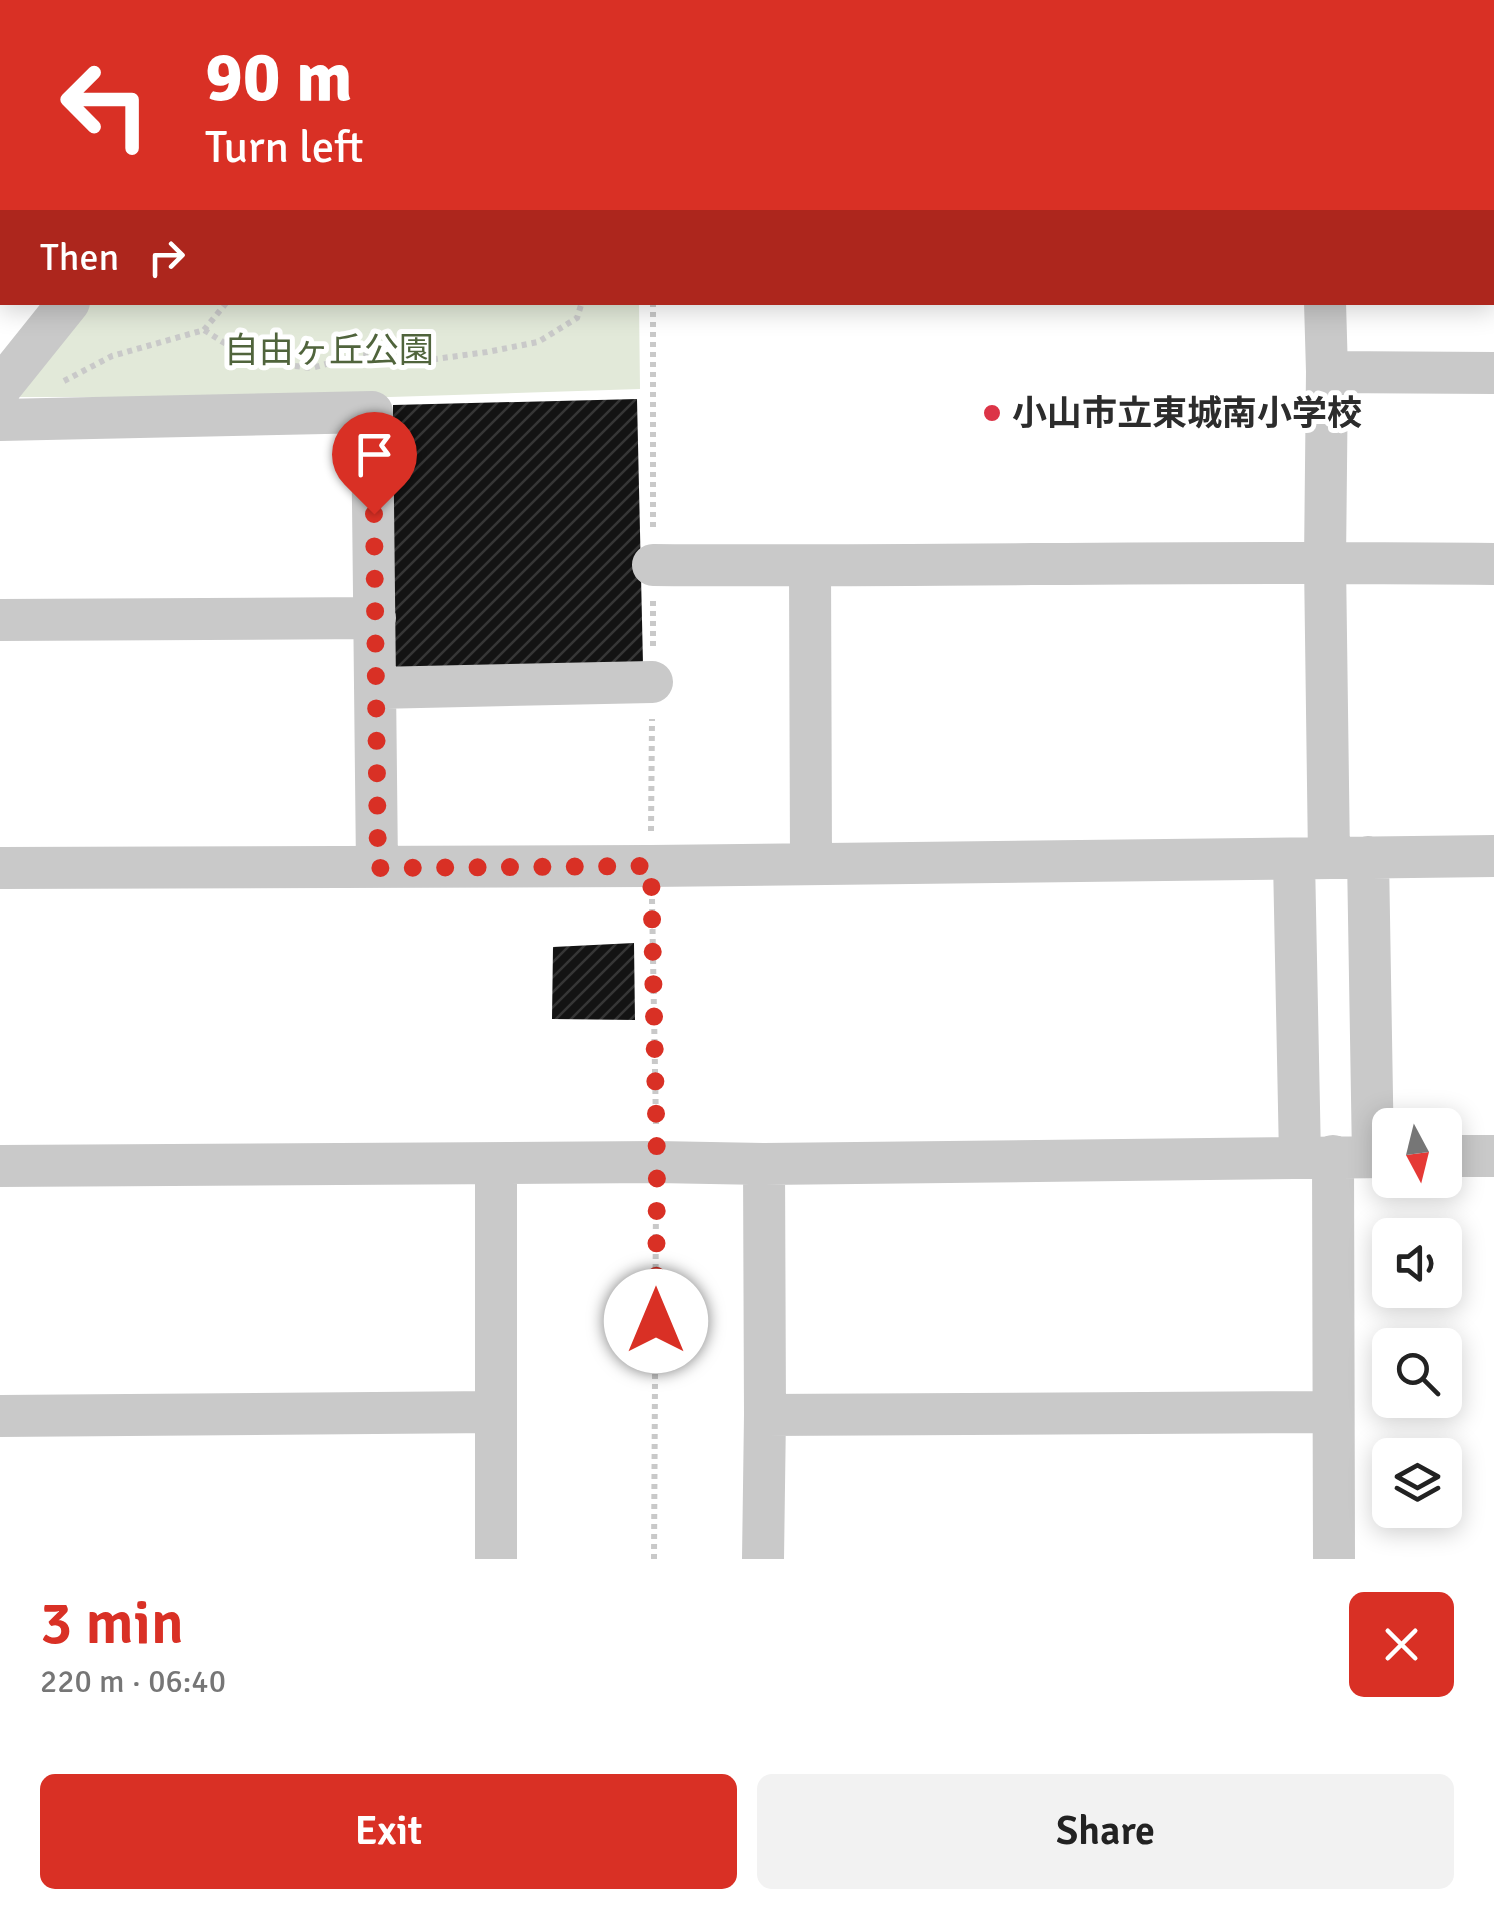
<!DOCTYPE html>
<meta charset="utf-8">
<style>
:root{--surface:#fff;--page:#f2f2f2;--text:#222;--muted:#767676;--accent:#d93025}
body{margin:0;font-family:Signika,"Noto Sans JP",sans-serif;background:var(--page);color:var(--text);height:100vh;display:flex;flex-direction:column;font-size:38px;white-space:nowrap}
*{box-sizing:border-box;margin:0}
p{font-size:32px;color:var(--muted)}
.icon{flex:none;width:55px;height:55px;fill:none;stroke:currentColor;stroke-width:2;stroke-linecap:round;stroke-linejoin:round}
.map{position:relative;height:1559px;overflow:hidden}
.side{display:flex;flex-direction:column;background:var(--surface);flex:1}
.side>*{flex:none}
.guide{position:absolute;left:0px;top:0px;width:1495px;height:305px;box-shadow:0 5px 25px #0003;background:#d93025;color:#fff;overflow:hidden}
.needle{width:65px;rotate:173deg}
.tools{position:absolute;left:1372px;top:1108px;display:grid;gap:20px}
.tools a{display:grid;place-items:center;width:90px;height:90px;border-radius:15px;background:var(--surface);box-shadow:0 5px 25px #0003;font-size:50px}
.pin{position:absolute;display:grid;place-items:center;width:85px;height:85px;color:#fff;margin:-102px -42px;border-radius:50% 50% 50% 0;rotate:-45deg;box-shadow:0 0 10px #0007}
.pin .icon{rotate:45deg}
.me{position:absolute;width:110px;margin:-55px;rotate:0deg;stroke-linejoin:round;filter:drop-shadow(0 0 8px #0008)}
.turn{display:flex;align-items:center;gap:35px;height:210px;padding:0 40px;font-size:45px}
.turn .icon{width:130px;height:130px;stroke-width:2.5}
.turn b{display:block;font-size:70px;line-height:85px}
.then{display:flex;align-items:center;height:95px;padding:0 40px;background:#0003;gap:20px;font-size:38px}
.round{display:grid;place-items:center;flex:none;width:105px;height:105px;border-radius:15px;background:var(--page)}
.summary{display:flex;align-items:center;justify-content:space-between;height:170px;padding:0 40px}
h1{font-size:60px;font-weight:600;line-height:75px;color:var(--accent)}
.button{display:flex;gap:20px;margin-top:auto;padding:20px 40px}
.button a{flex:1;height:115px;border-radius:15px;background:var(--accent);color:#fff;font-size:40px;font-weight:600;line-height:115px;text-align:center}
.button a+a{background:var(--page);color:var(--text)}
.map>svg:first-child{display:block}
</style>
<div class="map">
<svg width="1494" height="1559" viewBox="0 0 1494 1559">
<defs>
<pattern id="building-hatch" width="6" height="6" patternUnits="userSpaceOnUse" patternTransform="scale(2.5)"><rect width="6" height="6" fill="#131313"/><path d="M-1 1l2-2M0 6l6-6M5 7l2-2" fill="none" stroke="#363636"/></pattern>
</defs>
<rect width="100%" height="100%" fill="#fff"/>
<path fill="#e2e9d9" d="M293 0H636V2H292Z
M84 303H639L640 389 390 397H19Z"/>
<path fill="url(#building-hatch)" d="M637 399 643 664 392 669 393 405Z
M634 943 635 1020 552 1019 553 947Z"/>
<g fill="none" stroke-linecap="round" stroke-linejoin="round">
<path stroke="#c9c9c9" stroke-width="6" stroke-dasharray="5 5" stroke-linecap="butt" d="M653 0V2
M653 302V531
M204 330 227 302
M64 381 112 356 204 330 253 361 312 368 358 355 428 360 487 352 538 342 577 318 582 302
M653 646V599
M651 831 652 719
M652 899 656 1126
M654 1559 656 1199"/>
<path stroke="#c9c9c9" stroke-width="42" d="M1358 0 1360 2
M282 2 284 0
M1285 2 1286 0
M1492 202H1494
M1325 302 1327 372 1325 562 1329 858
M1327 372 1494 373
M0 388 69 302
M0 420 372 412 377 867
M653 565C934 567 1214 560 1494 564
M810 566 811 862
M0 620 375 618
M375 688 652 682
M1368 857 1373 1157
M1294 860 1300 1157
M0 868 651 866 1494 856
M1333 1156 1334 1559
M1445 1156H1494
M0 1166 657 1162 764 1164 1390 1157
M765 1415 1333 1412
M0 1416 495 1412
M496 1559V1164
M763 1559 765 1415 764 1164"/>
</g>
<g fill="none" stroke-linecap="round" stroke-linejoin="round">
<path stroke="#d93025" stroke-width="18" stroke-dasharray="0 32.4" d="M374 514 378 868 651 866 657 1162 656 1321"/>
</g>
<circle fill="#dc3447" stroke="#fff" stroke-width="4" cx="992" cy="413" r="10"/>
<g text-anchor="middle" stroke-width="10" stroke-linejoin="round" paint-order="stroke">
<g font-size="35" fill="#50643c" stroke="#fff">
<text x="329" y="362">自由ヶ丘公園</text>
</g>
<g font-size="35" font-weight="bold" fill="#2c2c2c" stroke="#fff" text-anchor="start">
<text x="1012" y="425">小山市立東城南小学校</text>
</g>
</g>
</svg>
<div class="tools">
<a><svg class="needle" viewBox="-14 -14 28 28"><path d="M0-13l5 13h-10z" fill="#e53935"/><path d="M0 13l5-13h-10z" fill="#767676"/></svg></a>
<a><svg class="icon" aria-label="sound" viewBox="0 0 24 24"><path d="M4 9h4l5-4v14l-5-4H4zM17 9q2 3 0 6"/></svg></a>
<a><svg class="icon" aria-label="search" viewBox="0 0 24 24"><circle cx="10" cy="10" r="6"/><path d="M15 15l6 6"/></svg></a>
<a><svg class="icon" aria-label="layers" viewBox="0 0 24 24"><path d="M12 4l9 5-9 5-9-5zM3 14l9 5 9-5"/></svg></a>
</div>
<div class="pin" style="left:374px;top:514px;background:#d93025"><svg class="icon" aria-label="arrive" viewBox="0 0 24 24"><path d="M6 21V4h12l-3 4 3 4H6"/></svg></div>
<svg class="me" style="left:656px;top:1321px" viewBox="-20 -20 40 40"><circle r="19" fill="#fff"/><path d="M0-13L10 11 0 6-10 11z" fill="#d93025"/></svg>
<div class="guide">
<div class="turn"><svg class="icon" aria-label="left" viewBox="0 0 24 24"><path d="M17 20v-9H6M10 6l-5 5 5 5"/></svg><div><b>90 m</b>Turn left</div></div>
<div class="then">Then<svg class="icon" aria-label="right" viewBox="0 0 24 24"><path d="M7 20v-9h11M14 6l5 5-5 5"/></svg></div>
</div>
</div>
<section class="side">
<div class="summary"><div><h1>3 min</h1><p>220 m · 06:40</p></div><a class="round" style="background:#d93025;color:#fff"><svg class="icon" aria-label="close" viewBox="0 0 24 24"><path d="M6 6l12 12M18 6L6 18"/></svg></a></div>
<div class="button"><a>Exit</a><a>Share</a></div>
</section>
